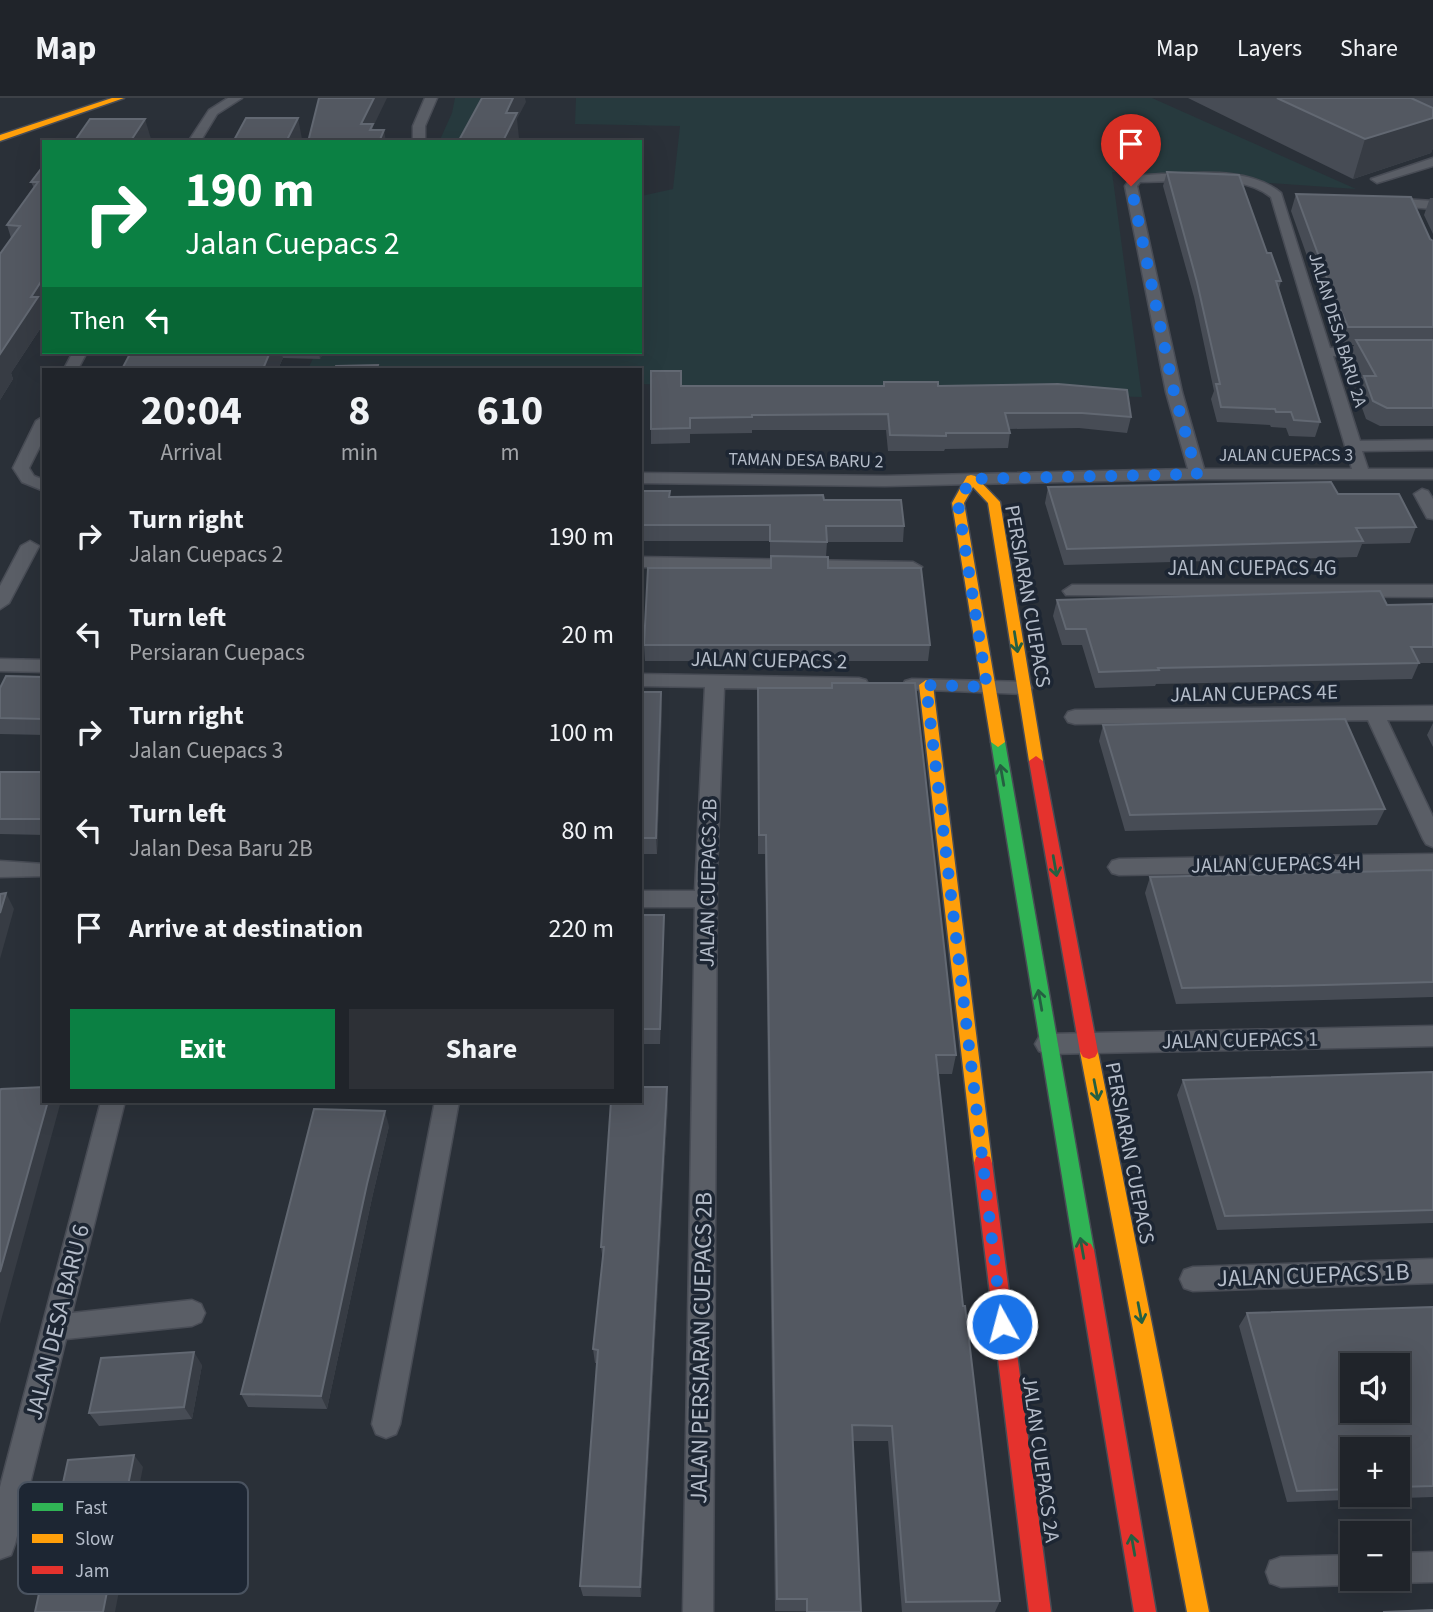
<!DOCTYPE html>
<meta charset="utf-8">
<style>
:root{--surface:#20242a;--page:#2d3036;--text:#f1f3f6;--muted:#a2a4a8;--line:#3d4147;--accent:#0b8043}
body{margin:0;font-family:"Source Sans 3",sans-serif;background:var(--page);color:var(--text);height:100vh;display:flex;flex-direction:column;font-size:26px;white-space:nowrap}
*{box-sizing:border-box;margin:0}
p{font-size:23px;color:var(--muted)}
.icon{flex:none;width:38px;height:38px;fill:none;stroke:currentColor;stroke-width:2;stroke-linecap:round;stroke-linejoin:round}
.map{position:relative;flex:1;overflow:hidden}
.panel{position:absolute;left:42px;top:270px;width:600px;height:735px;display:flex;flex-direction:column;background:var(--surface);border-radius:0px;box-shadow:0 7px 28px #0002,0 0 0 2px var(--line)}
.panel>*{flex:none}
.hud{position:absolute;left:42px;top:42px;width:600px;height:214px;border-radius:0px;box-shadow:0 7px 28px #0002,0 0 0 2px var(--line);background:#0b8043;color:#fff;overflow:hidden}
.buttons{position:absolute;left:1340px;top:1255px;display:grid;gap:14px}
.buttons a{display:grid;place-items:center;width:70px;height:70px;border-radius:0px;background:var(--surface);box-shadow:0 7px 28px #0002,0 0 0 2px var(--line);font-size:35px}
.pin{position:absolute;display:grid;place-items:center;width:60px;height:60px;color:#fff;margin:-72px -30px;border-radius:50% 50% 50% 0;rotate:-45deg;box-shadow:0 0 7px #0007}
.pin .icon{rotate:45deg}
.me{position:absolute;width:77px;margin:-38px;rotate:353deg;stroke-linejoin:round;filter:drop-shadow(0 0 5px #0008)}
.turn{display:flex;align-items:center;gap:24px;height:147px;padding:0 28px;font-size:32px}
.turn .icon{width:91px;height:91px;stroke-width:2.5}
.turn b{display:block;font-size:49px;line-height:60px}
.then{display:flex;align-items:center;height:66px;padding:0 28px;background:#0003;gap:14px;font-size:26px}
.eta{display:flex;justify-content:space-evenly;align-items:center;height:119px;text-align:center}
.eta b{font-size:42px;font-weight:700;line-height:49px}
.button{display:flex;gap:14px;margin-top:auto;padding:14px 28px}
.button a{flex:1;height:80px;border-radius:0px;background:var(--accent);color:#fff;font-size:28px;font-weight:700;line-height:80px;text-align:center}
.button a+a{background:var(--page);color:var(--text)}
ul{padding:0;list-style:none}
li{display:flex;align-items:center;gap:21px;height:98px;padding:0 28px}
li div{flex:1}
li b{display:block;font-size:26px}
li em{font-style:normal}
header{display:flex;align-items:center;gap:42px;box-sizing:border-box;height:98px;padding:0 35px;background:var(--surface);border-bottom:2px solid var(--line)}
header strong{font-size:33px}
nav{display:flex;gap:38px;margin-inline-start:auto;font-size:24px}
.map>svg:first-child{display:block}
</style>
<header>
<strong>Map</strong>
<nav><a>Map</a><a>Layers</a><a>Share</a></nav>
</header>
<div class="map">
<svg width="1433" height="1514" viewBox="0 0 1433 1514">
<rect width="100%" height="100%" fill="#2a3038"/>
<path fill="#273a3e" d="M455 0H482L467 44H439L452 15Z
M576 0H1152L1356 91 1112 74 1142 299 641 286 640 271H308L316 254H640L641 98 673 91 680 28 575 26Z"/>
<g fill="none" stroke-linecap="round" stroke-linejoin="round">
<defs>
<path id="street" d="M228 0H242L217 16 200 44H188L209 12Z
M425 0H437L425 28V44H413V28Z
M1433 60V68L1377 85 1371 81Z
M1162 76C1200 75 1250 69 1281 95L1330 250 1433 249V257L1333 258 1360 343 1433 342V352L1362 353 1368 371H1433V381H1197L885 388 640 385V375L885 378 1188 371 1166 294 1125 88 1132 78ZM1178 83C1209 83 1246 79 1271 99L1352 371H1204L1182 294 1137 88 1140 84Z
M1388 100 1433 103V111L1384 107V101Z
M73 254H87L78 271H64Z
M44 318V340L29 370 34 378 44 382V393L22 384 13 370 36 323Z
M1422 391 1428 393 1433 401V421L1427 420 1414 396Z
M30 443 39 448 9 505 0 511V488L21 448Z
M640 459 913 464 922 469 913 474 640 469Z
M1072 487H1433V499L1066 497 1063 493Z
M0 561 44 562V574L0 573Z
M640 576 859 580 866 582 868 586 866 590 859 592 724 590 717 772 713 1514H683L695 809H640V793H695L705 589 640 588Z
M912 581 1023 584 1030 586 1032 590 1030 594 1023 596 905 591 903 587 905 583Z
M1433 608V622H1387L1433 719V749L1426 746 1423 741 1368 622 1075 626 1068 624 1065 619 1068 614 1075 612Z
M1433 756V772L1119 777 1112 775 1108 769 1112 763 1119 761Z
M0 763 44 766V778L0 779Z
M1433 928V948L1047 956 1039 953 1035 946 1039 939 1047 936Z
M101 1003H125L72 1215 192 1202 201 1206 205 1215 201 1224 192 1228 66 1241 15 1446 11 1457 0 1461V1389Z
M435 1003H459L400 1326 396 1336 386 1340 376 1336 372 1326Z
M1433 1161V1185L1193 1193 1184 1190 1180 1181 1184 1172 1193 1169Z
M1433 1454V1484L1398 1485 1387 1481 1398 1480V1455Z
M1353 1457V1480H1365L1353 1487 1281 1489 1270 1485 1266 1474 1270 1463 1281 1459Z"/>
<path id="fast" d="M998 639 1005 644 1094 1152 1091 1158 1084 1161 1077 1158 1074 1152 991 644Z"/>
<path id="slow" d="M112 0H124L0 43V37Z
M971 377 975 378 1000 404 1043 663 1036 668 1029 663 988 405 973 389 964 405 1005 644 998 649 991 644 952 405 967 378Z
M926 582 933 587 992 1065 990 1071 983 1073 976 1071 974 1065 919 587Z
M1089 947 1095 949 1098 954 1209 1514H1187L1080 954 1083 949Z"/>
<path id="jam" d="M1036 658 1043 663 1098 954 1095 959 1089 961 1083 959 1080 954 1029 663Z
M983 1057 990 1059 992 1065 1051 1514H1029L974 1065 976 1059Z
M1084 1143 1091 1146 1094 1152 1156 1514H1134L1074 1152 1077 1146Z"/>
</defs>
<use href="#street" stroke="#484c55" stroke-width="3"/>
<use href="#fast" stroke="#484c55" stroke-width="3"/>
<use href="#slow" stroke="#484c55" stroke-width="3"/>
<use href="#jam" stroke="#484c55" stroke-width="3"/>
<use href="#street" fill="#5a5e66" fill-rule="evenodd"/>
<use href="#fast" fill="#30b455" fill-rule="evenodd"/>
<use href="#slow" fill="#ff9f0a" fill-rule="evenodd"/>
<use href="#jam" fill="#e5322d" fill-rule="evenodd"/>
</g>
<path fill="#474c55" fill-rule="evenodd" d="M1188 0H1433V50L1431 55 1353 81Z
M44 67V225L11 275 13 281 0 302V156L11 140 7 127 34 90 31 84Z
M1167 74 1267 155 1281 183 1279 191 1320 324 1315 339 1289 338 1286 330 1271 329 1270 327 1217 324 1211 301 1214 293 1194 199 1163 88Z
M1296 96 1433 143V328H1380L1366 321 1357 296 1362 283 1349 260 1354 247H1342L1323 203 1291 113Z
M1430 100H1433V136L1424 117Z
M131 254H324L320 261 283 260 278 271H122Z
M884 284 938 288 1131 319 1127 335 1079 330 1009 331 1010 335 1008 350 945 351 944 353H888L886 332H752V335L690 336V345L651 346V331L681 288H883Z
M1048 389 1338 396 1416 429 1410 445 1362 446 1357 459 1064 467 1045 405Z
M640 393 670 399 824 402 904 428 903 444H827L826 459 828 470 930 547 928 563H645L644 547 771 470V459H770V443H640Z
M1057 502 1387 507 1433 506V565H1419L1412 581 1156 586 1155 588 1095 590 1082 547H1062L1053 518Z
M44 579V637L0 636V590Z
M832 585 956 957 952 976H938L963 1208 1000 1503 995 1514H902L888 1343H853L861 1514 775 1513 765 756H758V590H831Z
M640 594 662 610 657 756H640Z
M1433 625V649L1427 637Z
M1103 627 1385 711 1377 727 1125 733 1099 643Z
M0 674H44V737L0 736Z
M1433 772V899L1176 906 1145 795 1150 779Z
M640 817 664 833 660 946H640Z
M1433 974V1125L1217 1132 1177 997 1183 982Z
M668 1004 641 1499 583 1498 580 1488 597 1265H595L593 1251 603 1163 601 1149Z
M389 1028 372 1100 327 1311 248 1309 241 1296Z
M1433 1209V1399L1287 1404 1239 1228 1247 1215ZM1353 1351H1398V1396H1353Z
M202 1267 192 1321 99 1328 89 1315Z"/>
<path fill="#373c44" d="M374 0H387L373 29 376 44 361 26Z
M513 0H525L526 4 517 21 519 40 517 44H504L506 15Z
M298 20 302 41 300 44H286Z
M1433 20V50L1431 55 1353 81 1365 41Z
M145 21 151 41 150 44H130Z
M384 32 386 44H379Z
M44 179V225L11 275 13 281 0 302V256Z
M270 254H281L283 260 278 271H263Z
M319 254H324L320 261Z
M661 594 662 610 657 756 656 740Z
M6 795 14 811 0 861V815Z
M664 817V833L660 946V931Z
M667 989 668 1004 641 1499 640 1489Z
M48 1003H61L0 1226V1174Z
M385 1013 389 1028 372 1100 327 1311 321 1298 367 1086Z
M194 1254 202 1267 192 1321 184 1309Z
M134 1357 143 1369 115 1514H103Z"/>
<path fill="#535861" stroke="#626872" stroke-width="2" fill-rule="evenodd" d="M319 0H374L361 26H373L370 32H384L379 44H308Z
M482 0H513L506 15H517L504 41 517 42 516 44H458Z
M1277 0H1411L1433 10V20L1365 41Z
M246 20H298L286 44H233Z
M90 21H145L130 44H74Z
M44 67V179L31 199H38L0 256V156L20 128 7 127 38 84H31Z
M1167 74 1239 77 1267 155H1271L1281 183H1276L1320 324 1294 322 1291 314H1276L1275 311 1221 309 1216 286H1220L1197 184Z
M1296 96 1411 99 1430 141 1433 143V229H1348L1329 186Z
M1356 242H1433V310H1387L1373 303 1364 278H1376Z
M131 254H270L263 271H122Z
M378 267 377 271H335L336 268Z
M651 273H681V288H884V284H938V288L1058 286 1127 292 1131 319 1082 315H1005L1010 335H946V338L890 337 888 316 752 317V319L690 320V330L651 331Z
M1331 384 1338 396H1399L1416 429 1356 430 1363 443 1067 451 1048 389Z
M640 393H670L669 399 823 397 824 402H901L904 428H826L827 444 770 443V427H640Z
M771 458 828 459V470H921L930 547H644L648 470H771Z
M1380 493 1387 507 1433 506V549H1411L1419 565 1158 570 1159 572 1099 574 1086 531H1066L1057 502Z
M6 578 44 579V621L0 620V590Z
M832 585H915L956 957H936L963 1208H965L1000 1503 906 1504 892 1328 852 1327 861 1514H807V1501H777L766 737H759L758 590H832Z
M640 594H661L656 740H640Z
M1345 621 1385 711 1130 717 1103 627Z
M0 674H44V721H0Z
M1433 772V884L1324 887 1182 890 1150 779Z
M6 795 0 815V796Z
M640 817H664L660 931H640Z
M1433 974V1112L1225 1118 1183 982Z
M44 989V1003H48L0 1174V993L1 991Z
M640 989H667L640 1489 580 1488 598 1252 593 1251 604 1149H601L611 1003H640Z
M314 1011 385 1013 367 1086 321 1298 241 1296Z
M1433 1209V1388L1398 1389V1351H1353V1391L1297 1393 1247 1215ZM1353 1267H1398V1312H1353Z
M194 1254 184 1309 89 1315 101 1260Z
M134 1357 103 1514H35L68 1362Z
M1433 1512V1514H1383Z"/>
<defs><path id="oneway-shaft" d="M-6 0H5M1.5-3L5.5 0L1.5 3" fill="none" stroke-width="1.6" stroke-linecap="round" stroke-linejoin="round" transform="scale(1.75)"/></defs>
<g stroke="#255f41">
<use href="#oneway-shaft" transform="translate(1016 544) rotate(81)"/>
<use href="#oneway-shaft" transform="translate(1002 677) rotate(-100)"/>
<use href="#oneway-shaft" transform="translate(1055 768) rotate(80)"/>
<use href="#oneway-shaft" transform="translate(1040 902) rotate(-100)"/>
<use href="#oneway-shaft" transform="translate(1096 992) rotate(79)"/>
<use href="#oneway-shaft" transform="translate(1082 1150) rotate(-100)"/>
<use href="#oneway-shaft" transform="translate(1140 1215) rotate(79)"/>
<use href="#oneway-shaft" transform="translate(1133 1447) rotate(-100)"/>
</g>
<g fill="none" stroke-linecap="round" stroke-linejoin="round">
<path stroke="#1a73e8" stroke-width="12" stroke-dasharray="0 21.6" d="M1002 1226 926 587 987 589 958 405 971 381 1197 376 1174 294 1131 88"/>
</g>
<g text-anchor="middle" stroke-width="7" stroke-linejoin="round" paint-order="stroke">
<g font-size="18" fill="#b4bcc9" stroke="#1d2633">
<text transform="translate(1338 232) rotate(73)" y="6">JALAN DESA BARU 2A</text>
<text x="1286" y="363">JALAN CUEPACS 3</text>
<text transform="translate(806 362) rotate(1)" y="6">TAMAN DESA BARU 2</text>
</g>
<g font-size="21" fill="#b4bcc9" stroke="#1d2633">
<text x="1252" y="477">JALAN CUEPACS 4G</text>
<text transform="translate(1028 498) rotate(80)" y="7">PERSIARAN CUEPACS</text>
<text transform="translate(769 562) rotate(1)" y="7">JALAN CUEPACS 2</text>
<text transform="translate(1254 595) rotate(-1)" y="7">JALAN CUEPACS 4E</text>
<text transform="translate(1276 766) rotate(-1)" y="7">JALAN CUEPACS 4H</text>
<text transform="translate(708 785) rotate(-89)" y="7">JALAN CUEPACS 2B</text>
<text transform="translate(1240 942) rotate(-1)" y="7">JALAN CUEPACS 1</text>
<text transform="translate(1130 1055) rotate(79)" y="7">PERSIARAN CUEPACS</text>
<text transform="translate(1041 1361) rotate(82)" y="7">JALAN CUEPACS 2A</text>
</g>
<g font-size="24" fill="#b4bcc9" stroke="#1d2633">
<text transform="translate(1313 1177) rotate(-2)" y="8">JALAN CUEPACS 1B</text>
<text transform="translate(57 1224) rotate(-76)" y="8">JALAN DESA BARU 6</text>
<text transform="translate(701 1250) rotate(-89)" y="8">JALAN PERSIARAN CUEPACS 2B</text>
</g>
</g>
<rect x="18" y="1384" width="230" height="112" rx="10" fill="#1d2633" stroke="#4a5360" stroke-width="2"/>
<rect x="32" y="1405" width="31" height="8" fill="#30b455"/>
<rect x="32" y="1436" width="31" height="9" fill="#ff9f0a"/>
<rect x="32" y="1468" width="31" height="8" fill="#e5322d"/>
<g font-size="19" fill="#b4bcc9">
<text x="75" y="1416">Fast</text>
<text x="75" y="1447">Slow</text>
<text x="75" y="1479">Jam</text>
</g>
</svg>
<div class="buttons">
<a><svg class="icon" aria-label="sound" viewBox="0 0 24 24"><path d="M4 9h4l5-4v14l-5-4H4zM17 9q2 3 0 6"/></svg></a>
<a>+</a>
<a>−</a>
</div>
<div class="pin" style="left:1131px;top:88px;background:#d93025"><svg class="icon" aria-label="arrive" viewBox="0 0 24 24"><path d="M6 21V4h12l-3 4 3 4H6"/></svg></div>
<svg class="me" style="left:1002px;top:1226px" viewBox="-20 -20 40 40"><circle r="17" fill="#1a73e8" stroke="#fff" stroke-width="3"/><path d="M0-11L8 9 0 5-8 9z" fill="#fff"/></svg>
<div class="hud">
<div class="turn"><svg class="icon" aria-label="right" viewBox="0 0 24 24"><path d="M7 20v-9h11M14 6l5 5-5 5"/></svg><div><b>190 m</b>Jalan Cuepacs 2</div></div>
<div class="then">Then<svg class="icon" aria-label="left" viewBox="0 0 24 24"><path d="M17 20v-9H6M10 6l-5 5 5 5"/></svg></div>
</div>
<section class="panel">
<div class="eta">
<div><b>20:04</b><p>Arrival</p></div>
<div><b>8</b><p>min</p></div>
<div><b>610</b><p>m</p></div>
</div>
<ul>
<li><svg class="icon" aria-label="right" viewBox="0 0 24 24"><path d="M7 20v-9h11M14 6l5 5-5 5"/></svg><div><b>Turn right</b><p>Jalan Cuepacs 2</p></div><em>190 m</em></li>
<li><svg class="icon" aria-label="left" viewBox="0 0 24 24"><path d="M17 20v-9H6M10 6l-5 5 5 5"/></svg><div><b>Turn left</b><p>Persiaran Cuepacs</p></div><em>20 m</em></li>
<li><svg class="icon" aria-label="right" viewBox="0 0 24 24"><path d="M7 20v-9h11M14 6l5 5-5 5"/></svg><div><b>Turn right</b><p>Jalan Cuepacs 3</p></div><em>100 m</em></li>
<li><svg class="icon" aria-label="left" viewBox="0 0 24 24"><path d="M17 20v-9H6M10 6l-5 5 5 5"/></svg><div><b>Turn left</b><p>Jalan Desa Baru 2B</p></div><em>80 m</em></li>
<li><svg class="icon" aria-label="arrive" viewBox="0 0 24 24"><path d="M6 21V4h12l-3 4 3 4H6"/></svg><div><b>Arrive at destination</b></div><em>220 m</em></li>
</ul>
<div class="button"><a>Exit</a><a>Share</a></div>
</section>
</div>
